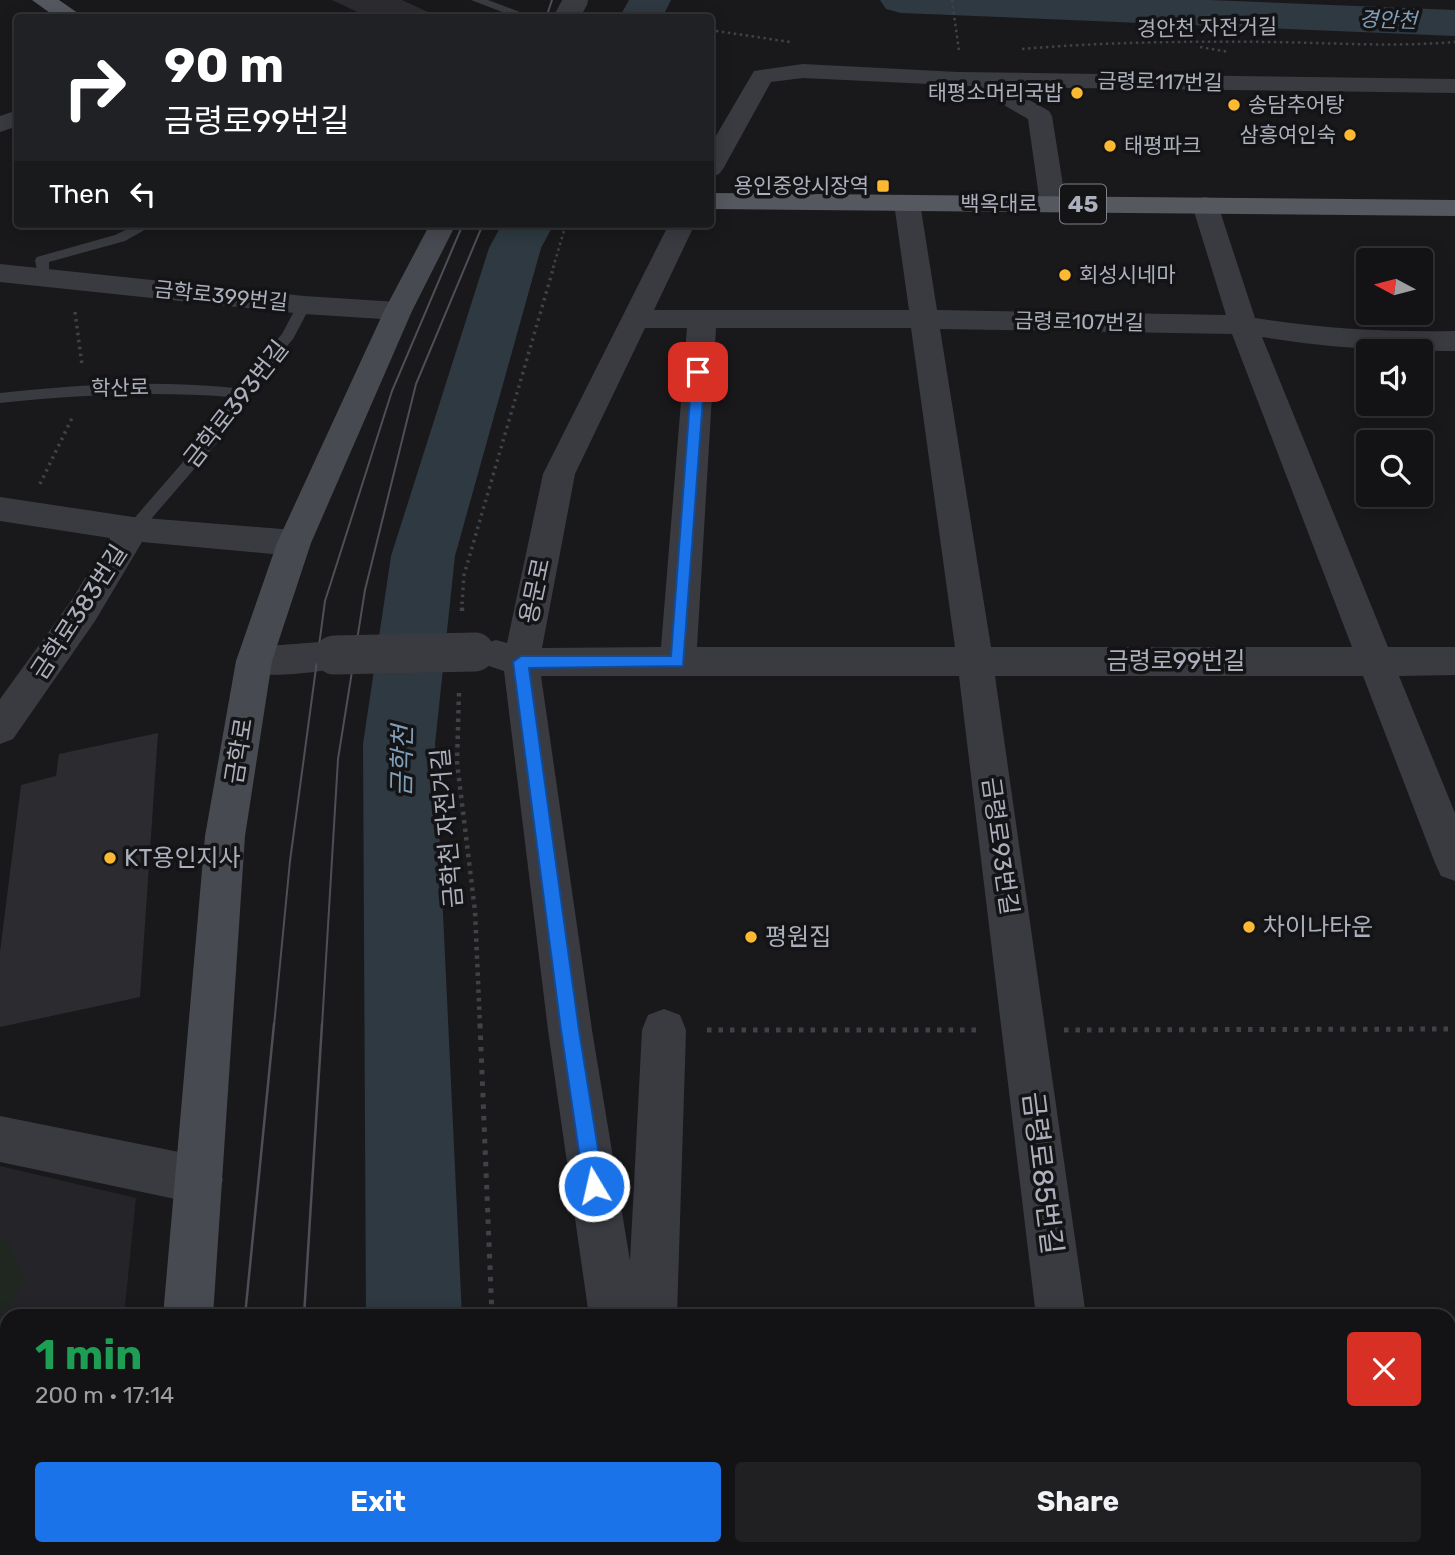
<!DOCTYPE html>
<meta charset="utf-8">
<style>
:root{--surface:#131315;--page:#202022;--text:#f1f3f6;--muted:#9d9ea0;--line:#323234;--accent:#1a73e8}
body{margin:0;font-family:Rubik,"Noto Sans KR",sans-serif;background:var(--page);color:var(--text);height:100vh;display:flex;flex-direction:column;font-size:26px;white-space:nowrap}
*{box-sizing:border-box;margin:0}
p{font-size:23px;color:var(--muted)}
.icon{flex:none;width:38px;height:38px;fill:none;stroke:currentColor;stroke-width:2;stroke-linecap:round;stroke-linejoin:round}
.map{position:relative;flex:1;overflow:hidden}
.side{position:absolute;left:0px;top:1309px;width:1456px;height:247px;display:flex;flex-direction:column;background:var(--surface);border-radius:21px 21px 0 0;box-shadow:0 4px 18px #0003,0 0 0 2px var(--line)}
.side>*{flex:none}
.top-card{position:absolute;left:14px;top:14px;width:700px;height:214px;border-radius:7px;box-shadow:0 4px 18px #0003,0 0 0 2px var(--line);background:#202124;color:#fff;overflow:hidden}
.needle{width:46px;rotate:277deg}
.controls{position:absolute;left:1356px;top:248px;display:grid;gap:14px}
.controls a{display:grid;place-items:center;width:77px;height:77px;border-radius:7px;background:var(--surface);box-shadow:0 4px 18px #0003,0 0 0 2px var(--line);font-size:35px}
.pin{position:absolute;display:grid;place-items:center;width:60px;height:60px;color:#fff;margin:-30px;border-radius:14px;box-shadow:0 4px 10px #0006}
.me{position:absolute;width:77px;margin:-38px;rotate:351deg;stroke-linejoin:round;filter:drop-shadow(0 0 5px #0008)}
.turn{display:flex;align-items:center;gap:24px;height:147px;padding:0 35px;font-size:32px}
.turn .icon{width:91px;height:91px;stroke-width:2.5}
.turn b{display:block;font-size:49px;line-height:60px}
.then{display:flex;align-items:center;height:66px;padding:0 35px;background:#0003;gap:14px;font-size:26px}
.round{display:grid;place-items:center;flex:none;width:74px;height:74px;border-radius:7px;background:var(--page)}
.overview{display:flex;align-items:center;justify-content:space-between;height:119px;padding:0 35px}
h1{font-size:42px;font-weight:700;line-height:52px;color:#1e9e55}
.button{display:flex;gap:14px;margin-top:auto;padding:14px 35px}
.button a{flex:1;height:80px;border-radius:7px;background:var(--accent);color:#fff;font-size:28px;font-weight:700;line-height:80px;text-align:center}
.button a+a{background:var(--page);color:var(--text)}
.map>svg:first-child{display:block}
</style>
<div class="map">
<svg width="1455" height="1555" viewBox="0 0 1455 1555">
<rect width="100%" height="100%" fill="#19191c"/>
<path fill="#252529" d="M0 1166 136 1198 124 1316H7V1549H101V1555H0Z"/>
<path fill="#1f2720" d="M0 1239 8 1241 24 1279 0 1325Z"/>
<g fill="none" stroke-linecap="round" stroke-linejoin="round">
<path fill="#2e3941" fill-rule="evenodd" d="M629 0H671L662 18H619Z
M880 0H1209L1455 10V36L901 13 886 9Z
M502 224H554L541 248 455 556 435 744 462 1316H366L363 744 391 556 489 248Z
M368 1549H472V1555H368Z"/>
</g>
<path fill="#2c2c30" d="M332 0H402L430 13 421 18H370Z
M158 733 140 997 0 1027V952L21 785 56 776 59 754Z"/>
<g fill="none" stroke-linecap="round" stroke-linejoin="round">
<path stroke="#404248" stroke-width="2.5" stroke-dasharray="2.5 3.5" stroke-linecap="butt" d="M952 0 959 51
M710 30 790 42
M1200 47 1229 52
M1022 49C1105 42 1190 41 1273 42 1334 43 1394 47 1455 42
M553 268 566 224"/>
<path stroke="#404248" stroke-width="3.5" stroke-dasharray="2.5 4.5" stroke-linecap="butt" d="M75 312 82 365
M40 484 73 416
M462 604 464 575 554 266"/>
<path stroke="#404248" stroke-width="4.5" stroke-dasharray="3.5 5" stroke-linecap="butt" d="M462 611V602
M459 693 457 762 475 911 480 1026"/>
<path stroke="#404248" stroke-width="5" stroke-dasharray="4.5 7" stroke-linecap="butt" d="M480 1024 492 1316
M707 1030H982
M1064 1030 1455 1029
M502 1549V1555"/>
<path fill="#3a3b41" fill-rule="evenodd" d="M471 0H488L536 18H518Z
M138 224H155L125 241 49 262V280H39L35 260 37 257 115 235Z
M304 300 311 305 293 339 246 395 233 424 139 533H127L125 529 221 418 230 397C152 391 77 395 0 403V393C83 384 152 380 235 388L282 334 299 302Z"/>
<path fill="#3a3b41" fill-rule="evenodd" d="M803 64 958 72 1455 79V93L1006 87 1049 111 1052 116 1066 204 1062 210 1053 212 1044 210 1040 204 1028 119 971 86 803 78 771 82 723 169 719 174 710 177V146L754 71Z
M18 110V126L0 132V116Z
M907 195 916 197 920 203 937 310 1226 315 1192 205 1196 199 1205 197 1214 199 1218 205 1255 318C1326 329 1383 332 1455 331V351C1386 351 1331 348 1262 337L1388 647H1455V675L1399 676 1455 813V881L1441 876 1435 863 1363 676H995L1086 1316H1036L959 676H541L592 1030 630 1261 642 1030 648 1015 664 1009 680 1015 686 1030 677 1316H589L548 1030 504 671 483 664 478 654 483 644 496 640 507 643 543 474 669 224H695L654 310H909L894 203 898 197ZM645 328H687L661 647 542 648 575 474ZM716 328H911L955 647H697ZM940 329 1232 334 1352 647H991Z
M0 264 304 296 398 302 408 305 412 311 408 317 398 320 304 314 0 282Z
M0 497 133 517 294 530 306 534 311 543 306 552 294 556 142 542 95 621 13 739 0 744V699L71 601 110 538 0 521Z
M334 641 347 645 352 655 347 665C322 673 266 679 241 671L236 661 241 651 254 647Z
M0 1116 199 1156 216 1163 223 1180 216 1197 199 1204 0 1162Z
M619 1549H673L674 1555H620Z
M1065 1549H1119L1120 1555H1066Z"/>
<path fill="#484a51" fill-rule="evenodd" d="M430 224H456L412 311 311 543 272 661 245 836 213 1316H163L205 836 236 661 277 543 384 311Z
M141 1549H195V1555H141Z"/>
<path fill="#565860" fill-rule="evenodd" d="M32 0H59L85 18H57Z
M710 193 1455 200V216L710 209Z"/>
<path stroke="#4d4f56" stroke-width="2" d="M546 18 552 0
M562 18 566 0
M274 1026 290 861 325 601 392 391 463 224
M322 1026 338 759 365 590 416 384 483 224"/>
<path stroke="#4d4f56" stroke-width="2.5" d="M245 1316 274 1024
M304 1316 322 1024
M221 1555 222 1549
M289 1555 290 1549"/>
<path stroke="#3a3b41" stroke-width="39" d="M334 655 475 652"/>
<path stroke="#3a3b41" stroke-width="24" d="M566 18 576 0"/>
</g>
<path fill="#1a73e8" stroke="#114b97" stroke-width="2" d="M698 367 705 372 683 666 529 668 579 1030 604 1186 601 1193 594 1196 587 1193 584 1186 561 1030 513 662 521 656H671L692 372Z"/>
<g fill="#fcb931" stroke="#141417" stroke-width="2.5">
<circle cx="1077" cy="93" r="7"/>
<circle cx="1234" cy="105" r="7"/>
<circle cx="1350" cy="135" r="7"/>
<circle cx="1110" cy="146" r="7"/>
<rect x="876" y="179" width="14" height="14" rx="3.5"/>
<circle cx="1065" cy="275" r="7"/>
<circle cx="110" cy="858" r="7"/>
<circle cx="1249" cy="927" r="7"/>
<circle cx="751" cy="937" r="7"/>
</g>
<g text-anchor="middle" stroke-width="7" stroke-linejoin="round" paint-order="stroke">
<g font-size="21" font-style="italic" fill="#819eb8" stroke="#141417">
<text transform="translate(1388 20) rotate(2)" y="7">경안천</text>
</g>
<g font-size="21" fill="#abb0bc" stroke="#141417">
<text transform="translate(1207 28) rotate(-1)" y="7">경안천 자전거길</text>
<text transform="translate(1160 82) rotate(1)" y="7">금령로117번길</text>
<text x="999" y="211">백옥대로</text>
<text transform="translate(221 296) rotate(6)" y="7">금학로399번길</text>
<text transform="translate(1079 322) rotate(1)" y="7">금령로107번길</text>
<text transform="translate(120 388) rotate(-1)" y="7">학산로</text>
</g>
<g font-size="21" fill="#abb0bc" stroke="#141417" text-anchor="end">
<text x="1063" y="100">태평소머리국밥</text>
<text x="1248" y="112" text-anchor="start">송담추어탕</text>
<text x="1336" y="142">삼흥여인숙</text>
<text x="1124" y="153" text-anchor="start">태평파크</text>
<text x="869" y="193">용인중앙시장역</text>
<text x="1079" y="282" text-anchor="start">회성시네마</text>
</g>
<rect fill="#141417" stroke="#7e818a" stroke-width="2" x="1060" y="184.5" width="46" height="39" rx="5"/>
<g font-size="23" font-weight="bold" fill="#abb0bc">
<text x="1083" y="212">45</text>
</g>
<g font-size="24" fill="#abb0bc" stroke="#141417">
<text transform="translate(236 404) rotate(-52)" y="8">금학로393번길</text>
<text transform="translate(535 591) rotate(-78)" y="8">용문로</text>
<text transform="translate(79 612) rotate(-57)" y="8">금학로383번길</text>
<text x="1176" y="669">금령로99번길</text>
<text transform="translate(239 751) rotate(-81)" y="8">금학로</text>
<text transform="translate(447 828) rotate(-95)" y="8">금학천 자전거길</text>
<text transform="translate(1000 846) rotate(82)" y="8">금령로93번길</text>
</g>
<g font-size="24" fill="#abb0bc" stroke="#141417" text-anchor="start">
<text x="124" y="866">KT용인지사</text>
<text x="1263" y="935">차이나타운</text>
<text x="765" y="945">평원집</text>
</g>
<g font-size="26" font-style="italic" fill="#819eb8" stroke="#141417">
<text transform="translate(402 761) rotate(-89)" y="9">금학천</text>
</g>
<g font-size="28" fill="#abb0bc" stroke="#141417">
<text transform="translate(1043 1173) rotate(83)" y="10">금령로85번길</text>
</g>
</g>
</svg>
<div class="controls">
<a><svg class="needle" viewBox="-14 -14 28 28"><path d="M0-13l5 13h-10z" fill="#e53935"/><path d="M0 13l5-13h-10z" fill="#9d9ea0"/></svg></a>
<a><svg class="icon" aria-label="sound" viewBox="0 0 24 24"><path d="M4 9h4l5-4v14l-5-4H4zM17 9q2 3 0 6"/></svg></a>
<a><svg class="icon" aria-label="search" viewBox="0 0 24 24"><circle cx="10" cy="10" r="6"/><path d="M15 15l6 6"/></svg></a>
</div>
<div class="pin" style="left:698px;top:372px;background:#d93025"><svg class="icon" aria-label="arrive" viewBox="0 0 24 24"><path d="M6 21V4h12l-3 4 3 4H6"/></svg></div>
<svg class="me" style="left:594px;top:1186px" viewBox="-20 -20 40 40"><circle r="17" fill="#1a73e8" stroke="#fff" stroke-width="3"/><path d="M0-11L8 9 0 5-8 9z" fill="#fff"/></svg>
<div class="top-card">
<div class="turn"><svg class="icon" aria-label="right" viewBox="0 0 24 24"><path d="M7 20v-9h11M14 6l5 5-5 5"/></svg><div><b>90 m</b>금령로99번길</div></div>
<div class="then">Then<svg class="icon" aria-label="left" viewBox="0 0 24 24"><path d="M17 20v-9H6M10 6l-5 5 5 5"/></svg></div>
</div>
<section class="side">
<div class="overview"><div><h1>1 min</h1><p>200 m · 17:14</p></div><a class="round" style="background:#d93025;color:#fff"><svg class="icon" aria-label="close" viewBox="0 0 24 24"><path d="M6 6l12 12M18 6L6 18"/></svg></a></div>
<div class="button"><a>Exit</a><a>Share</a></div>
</section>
</div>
